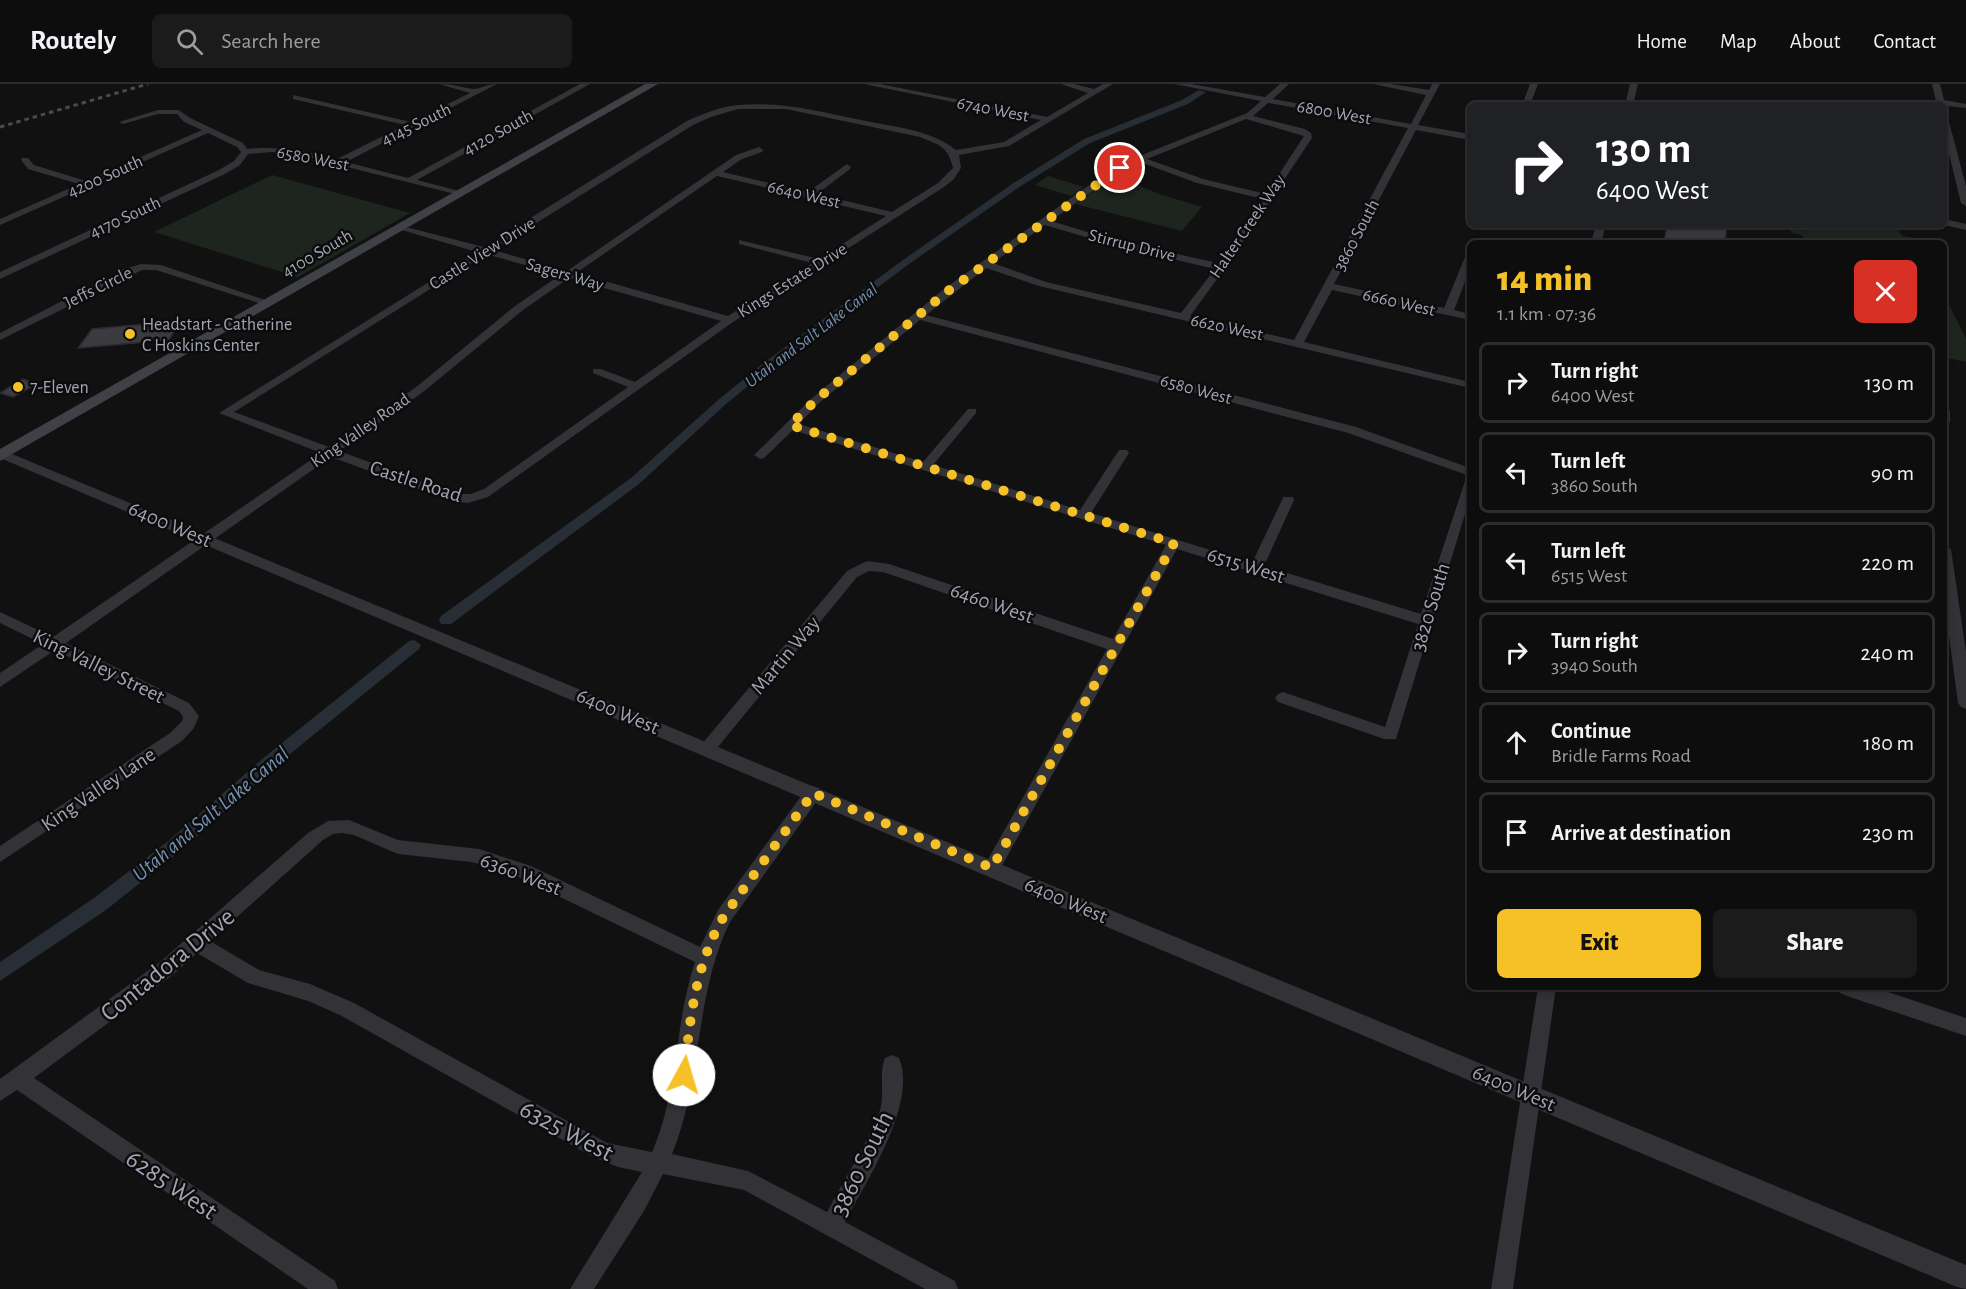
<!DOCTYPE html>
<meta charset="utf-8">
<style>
:root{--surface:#0d0d0e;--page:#1b1b1c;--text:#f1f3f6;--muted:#9a9c9e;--line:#2d2d2e;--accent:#f5c126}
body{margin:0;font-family:"Alegreya Sans",sans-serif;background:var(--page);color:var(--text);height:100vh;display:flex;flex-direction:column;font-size:22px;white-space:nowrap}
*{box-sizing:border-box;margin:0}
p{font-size:20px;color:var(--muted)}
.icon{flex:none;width:33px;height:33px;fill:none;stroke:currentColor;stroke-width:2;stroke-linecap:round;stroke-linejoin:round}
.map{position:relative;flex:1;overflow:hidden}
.panel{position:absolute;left:1467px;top:156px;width:480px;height:750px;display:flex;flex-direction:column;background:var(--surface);border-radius:9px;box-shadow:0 3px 9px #0003,0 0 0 2px var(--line)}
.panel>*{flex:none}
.top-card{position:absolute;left:1467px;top:18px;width:480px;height:126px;border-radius:9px;box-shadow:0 3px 9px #0003,0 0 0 2px var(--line);background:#202124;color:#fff;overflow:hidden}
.pin{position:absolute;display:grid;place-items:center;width:51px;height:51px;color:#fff;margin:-26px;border:3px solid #fff;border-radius:50%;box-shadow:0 2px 6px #0007}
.me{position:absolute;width:66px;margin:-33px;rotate:6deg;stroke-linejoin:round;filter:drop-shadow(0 0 4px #0008)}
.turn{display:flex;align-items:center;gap:21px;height:126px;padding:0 30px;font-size:27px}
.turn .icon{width:78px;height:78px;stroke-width:2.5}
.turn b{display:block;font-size:42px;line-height:51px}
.round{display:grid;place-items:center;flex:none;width:63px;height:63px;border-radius:9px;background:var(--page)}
.overview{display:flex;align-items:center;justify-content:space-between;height:102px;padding:0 30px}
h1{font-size:36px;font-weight:800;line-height:45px;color:var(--accent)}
.primary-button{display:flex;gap:12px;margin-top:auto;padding:12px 30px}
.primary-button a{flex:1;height:69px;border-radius:9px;background:var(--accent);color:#111;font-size:24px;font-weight:800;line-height:69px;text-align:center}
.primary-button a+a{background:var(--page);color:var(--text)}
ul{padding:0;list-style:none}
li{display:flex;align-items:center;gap:18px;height:81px;margin:0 12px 9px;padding:0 18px;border:3px solid var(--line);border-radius:9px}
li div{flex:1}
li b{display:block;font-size:22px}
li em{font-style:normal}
header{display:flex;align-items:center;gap:36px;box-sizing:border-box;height:84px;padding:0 30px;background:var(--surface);border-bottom:2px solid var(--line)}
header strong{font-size:28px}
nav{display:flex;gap:33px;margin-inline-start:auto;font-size:21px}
.search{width:420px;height:54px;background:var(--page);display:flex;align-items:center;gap:15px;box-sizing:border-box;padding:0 21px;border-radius:9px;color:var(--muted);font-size:22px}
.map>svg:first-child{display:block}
</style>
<header>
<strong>Routely</strong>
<div class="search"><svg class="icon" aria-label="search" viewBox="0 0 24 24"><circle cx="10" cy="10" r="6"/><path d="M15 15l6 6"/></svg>Search here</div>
<nav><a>Home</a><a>Map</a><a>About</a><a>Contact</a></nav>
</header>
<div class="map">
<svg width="1966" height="1205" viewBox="0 0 1966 1205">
<rect width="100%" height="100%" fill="#111112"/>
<path fill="#1d251e" d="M272 91 410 129 298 193 154 148Z
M1048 92 1084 103 1071 112 1035 101Z
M1114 92 1162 111 1202 123 1182 147 1075 120Z
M1806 141H1820L1821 146V141H1896L1902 152 1915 154 1918 159H1806L1802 151 1791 149V145L1805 147Z
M1944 211 1966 255V278L1944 273Z"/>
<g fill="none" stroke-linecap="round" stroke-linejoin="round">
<path fill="#272e36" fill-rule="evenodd" d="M1199 6 1206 8 1188 20 1090 59 1021 102 909 180 769 285 726 320 639 400 451 540H441L439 536 441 532 631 394 718 316 761 281 903 176 1015 98 1084 55 1182 16Z
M414 556 421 561 419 565 279 679 179 768 106 826 0 897V878L94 814 167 758 267 671 409 557Z"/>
</g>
<path fill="#3b3b3f" stroke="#2b2b2e" stroke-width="1.5" d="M1667 141H1727L1725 159H1664Z
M180 237 169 256 78 264 92 245Z
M23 295 37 300 13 313 0 309Z"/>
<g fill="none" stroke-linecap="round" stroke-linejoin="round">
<path fill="#323237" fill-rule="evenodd" d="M439 0C451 0 462 3 473 5 480 5 488 0 497 0L346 78 408 94 580 0H590L417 96 463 108V112L295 70 272 68 248 70 240 81 225 90 0 195V188L219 86 234 77 241 68 237 63 208 49 0 141V135L79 100 28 85 21 76 22 74H28L34 81 86 97 202 46 184 38 177 30H158L123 40 119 38 158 26H179L190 34 243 59 247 65C280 62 306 67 337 75L405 41 293 15V11L411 38 470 9Z
M864 0H880L1047 33 1088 9 1061 0H1074L1094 5 1103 0H1113L1009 62 959 71 961 84 954 95 944 103 733 238 488 413 468 419 455 418 331 373 66 559 189 619 199 632 194 644 182 657 0 778V762L170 649 182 637 183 633 179 627 55 566 0 603V589L43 560 0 539V528L53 553 321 369 219 329 477 168 398 145V141L484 163 687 37C703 30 721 22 739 21 781 17 821 28 861 36 893 43 930 45 956 66L1004 58 1041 36ZM738 25H786L920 53C939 61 948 62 953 84L938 99 892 128 817 110 850 85 851 83 847 80 808 108 723 88 742 75 762 68 763 66 759 63 736 71 567 187 493 166 693 41 711 33ZM717 92 886 132 819 175 739 156V160L812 179 728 232 576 189ZM486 170 560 191 515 222 415 304 329 363 234 328ZM569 194 721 237 635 298 601 285H593V289L628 303 484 405 471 410H457L339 367 423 308 523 226Z
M1174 0H1191L1265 13 1280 0H1289L1273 15 1411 40 1426 11 1373 0H1391L1429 6 1432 0H1440L1418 41 1470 50V56L1416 46 1334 200 1444 224 1465 173 1470 170V185L1454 226 1470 230V236L1332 206 1304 258 1470 298V304L1039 202 986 184 926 231 1356 343 1470 384V414L1396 655H1384L1278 618 1275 614 1278 610 1283 608 1385 643 1418 540 1177 465 998 789 992 791 986 789 983 784 1107 565 883 488 869 487 857 493 713 669 707 671 701 669 699 665 701 661 847 487 867 477 889 480 1113 555 1166 461 793 346 764 374 760 375 754 371 812 314 944 205 1082 106 1127 77 1247 29 1261 17ZM1268 19 1408 44 1294 256 1190 232 1226 183 1312 54 1311 49 1305 45 1253 32ZM1246 35 1304 52 1266 110 1203 95 1147 75ZM1140 78 1197 99 1263 115 1218 179 1114 156 1051 137 1088 110ZM1045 141 1109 160 1215 185 1181 229 1046 198 993 179ZM920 236 1348 349 1467 391 1421 530 1264 482 1294 416 1293 413H1283L1282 416 1252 479 1091 429 1129 369 1127 366H1119L1080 426 933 381 976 329V325H968L923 378 799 340 820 318Z
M1530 0H1538L1530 21H1522Z
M1630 0H1638L1633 21H1625Z
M1932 0H1940L1944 16 1966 20V24L1937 21Z
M1944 32 1948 34 1966 102V122L1961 119 1944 50Z
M1944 135 1966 140V146L1944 141Z
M1596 141H1606L1601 159H1591Z
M141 180 161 181 274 219 265 221 156 186H142L0 256V249L124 185Z
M1944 323 1950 327V338L1944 342Z
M1944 461 1951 465 1966 568V625L1961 623 1958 619 1944 514Z
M813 702 819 704 821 709 819 714 730 838C694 911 703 995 672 1070L748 1087 827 1128C844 1096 865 1063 879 1029 886 1011 878 991 885 974L892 971 899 974C918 1020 866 1097 845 1138L955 1197 958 1205H925L744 1106 663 1090 644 1127 594 1205H570L642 1088 618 1083 593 1073 340 931 308 917 248 899 197 869 174 890 34 994 335 1197 338 1205H308L17 1006 0 1017V995L160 878 308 749 328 737 349 736 398 756 479 765 531 782 700 863 718 826 807 704ZM342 749 354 751 398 770 471 778 506 787 695 878C674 940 679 1007 652 1068L607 1059 354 919 310 900 259 886 210 857 323 756 333 750Z
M1538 903H1556L1513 1205H1491Z
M1838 903H1873L1966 934V952L1847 912 1840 909Z"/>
<path fill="#323237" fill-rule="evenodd" d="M0 365 1966 1181V1205L1957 1203 0 374Z"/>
<path fill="#404147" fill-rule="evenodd" d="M645 0H658L0 377V365Z"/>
<path stroke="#494a50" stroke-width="3" stroke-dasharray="4.5 4" stroke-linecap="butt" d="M0 43 148 0"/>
</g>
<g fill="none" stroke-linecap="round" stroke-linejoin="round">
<path stroke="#f5c126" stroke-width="10" stroke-dasharray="0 18" d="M684 991C690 936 695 881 724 832L813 709 992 784 1174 459 790 341 816 316 948 207 1120 84"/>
</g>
<g fill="#f5c126" stroke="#0c0c0d" stroke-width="2">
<circle cx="130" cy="250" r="6"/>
<circle cx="18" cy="303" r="6"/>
</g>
<g text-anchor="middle" stroke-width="5" stroke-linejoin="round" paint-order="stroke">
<g font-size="18" fill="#a2a5b3" stroke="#0c0c0d">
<text transform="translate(993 25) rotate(11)" y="6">6740 West</text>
<text transform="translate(1334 28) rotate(10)" y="6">6800 West</text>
<text transform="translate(416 40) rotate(-26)" y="6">4145 South</text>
<text transform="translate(498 48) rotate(-29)" y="6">4120 South</text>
<text transform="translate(313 74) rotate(11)" y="6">6580 West</text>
<text transform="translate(105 92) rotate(-24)" y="6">4200 South</text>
<text transform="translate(804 110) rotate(13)" y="6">6640 West</text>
<text transform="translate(125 133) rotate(-25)" y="6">4170 South</text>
<text transform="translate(1247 142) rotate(-56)" y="6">Halter Creek Way</text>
<text transform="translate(1356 151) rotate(-62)" y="6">3860 South</text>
<text transform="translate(1132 161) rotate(14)" y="6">Stirrup Drive</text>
<text transform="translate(317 169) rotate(-30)" y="6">4100 South</text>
<text transform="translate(482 169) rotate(-32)" y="6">Castle View Drive</text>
<text transform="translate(565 190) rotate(16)" y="6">Sagers Way</text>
<text transform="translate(792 196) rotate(-32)" y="6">Kings Estate Drive</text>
<text transform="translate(98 203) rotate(-26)" y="6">Jeffs Circle</text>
<text transform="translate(1399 218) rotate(13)" y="6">6660 West</text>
<text transform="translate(1227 243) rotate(12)" y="6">6620 West</text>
<text transform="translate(1196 305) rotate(15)" y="6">6580 West</text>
<text transform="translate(360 346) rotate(-35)" y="6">King Valley Road</text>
</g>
<g font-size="18" fill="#a2a5b3" stroke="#0c0c0d" text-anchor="start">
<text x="142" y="246">Headstart - Catherine<tspan x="142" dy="21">C Hoskins Center</tspan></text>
<text x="30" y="309">7-Eleven</text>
</g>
<g font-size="18" font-style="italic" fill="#7790b0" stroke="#0c0c0d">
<text transform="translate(811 251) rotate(-37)" y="6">Utah and Salt Lake Canal</text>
</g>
<g font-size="21" fill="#a2a5b3" stroke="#0c0c0d">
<text transform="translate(416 397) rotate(18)" y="7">Castle Road</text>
<text transform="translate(170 440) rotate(23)" y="7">6400 West</text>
<text transform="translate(1246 481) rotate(17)" y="7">6515 West</text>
<text transform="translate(992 519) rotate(19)" y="7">6460 West</text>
<text transform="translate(1430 523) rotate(-73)" y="7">3820 South</text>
<text transform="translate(785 571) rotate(-50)" y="7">Martin Way</text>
<text transform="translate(99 582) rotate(26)" y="7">King Valley Street</text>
<text transform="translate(618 627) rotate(23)" y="7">6400 West</text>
<text transform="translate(98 705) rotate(-34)" y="7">King Valley Lane</text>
<text transform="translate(521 790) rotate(21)" y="7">6360 West</text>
<text transform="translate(1066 816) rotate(23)" y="7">6400 West</text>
<text transform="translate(1514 1004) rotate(23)" y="7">6400 West</text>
</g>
<g font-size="22" font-style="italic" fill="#7790b0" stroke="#0c0c0d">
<text transform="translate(210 729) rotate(-40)" y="8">Utah and Salt Lake Canal</text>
</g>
<g font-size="26" fill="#a2a5b3" stroke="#0c0c0d">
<text transform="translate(167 880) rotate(-39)" y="9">Contadora Drive</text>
<text transform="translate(567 1046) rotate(28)" y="9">6325 West</text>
<text transform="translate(861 1079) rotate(-64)" y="9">3860 South</text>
<text transform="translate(172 1100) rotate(34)" y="9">6285 West</text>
</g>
</g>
</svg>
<div class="pin" style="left:1120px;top:84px;background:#d93025"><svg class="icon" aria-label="arrive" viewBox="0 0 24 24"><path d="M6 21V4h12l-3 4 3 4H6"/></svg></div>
<svg class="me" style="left:684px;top:991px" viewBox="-20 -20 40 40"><circle r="19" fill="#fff"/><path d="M0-13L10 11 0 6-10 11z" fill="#f5c126"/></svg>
<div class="top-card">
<div class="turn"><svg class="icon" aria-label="right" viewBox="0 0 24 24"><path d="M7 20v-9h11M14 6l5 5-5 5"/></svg><div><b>130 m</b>6400 West</div></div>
</div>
<section class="panel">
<div class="overview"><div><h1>14 min</h1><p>1.1 km · 07:36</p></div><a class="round" style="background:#d93025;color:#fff"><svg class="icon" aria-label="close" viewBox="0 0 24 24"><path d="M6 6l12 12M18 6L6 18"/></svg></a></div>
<ul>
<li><svg class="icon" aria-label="right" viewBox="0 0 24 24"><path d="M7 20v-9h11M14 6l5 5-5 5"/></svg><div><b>Turn right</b><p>6400 West</p></div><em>130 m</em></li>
<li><svg class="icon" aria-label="left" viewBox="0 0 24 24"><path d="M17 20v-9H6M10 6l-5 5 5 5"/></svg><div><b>Turn left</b><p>3860 South</p></div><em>90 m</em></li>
<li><svg class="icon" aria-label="left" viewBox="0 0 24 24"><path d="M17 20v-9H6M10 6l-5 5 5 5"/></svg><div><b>Turn left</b><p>6515 West</p></div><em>220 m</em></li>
<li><svg class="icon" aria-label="right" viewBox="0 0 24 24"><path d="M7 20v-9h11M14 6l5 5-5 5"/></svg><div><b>Turn right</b><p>3940 South</p></div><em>240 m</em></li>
<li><svg class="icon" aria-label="ahead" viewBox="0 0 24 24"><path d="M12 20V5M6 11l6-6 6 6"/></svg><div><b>Continue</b><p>Bridle Farms Road</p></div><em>180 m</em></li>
<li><svg class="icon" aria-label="arrive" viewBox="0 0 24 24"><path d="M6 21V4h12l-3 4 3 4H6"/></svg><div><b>Arrive at destination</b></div><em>230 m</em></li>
</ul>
<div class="primary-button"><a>Exit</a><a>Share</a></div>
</section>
</div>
